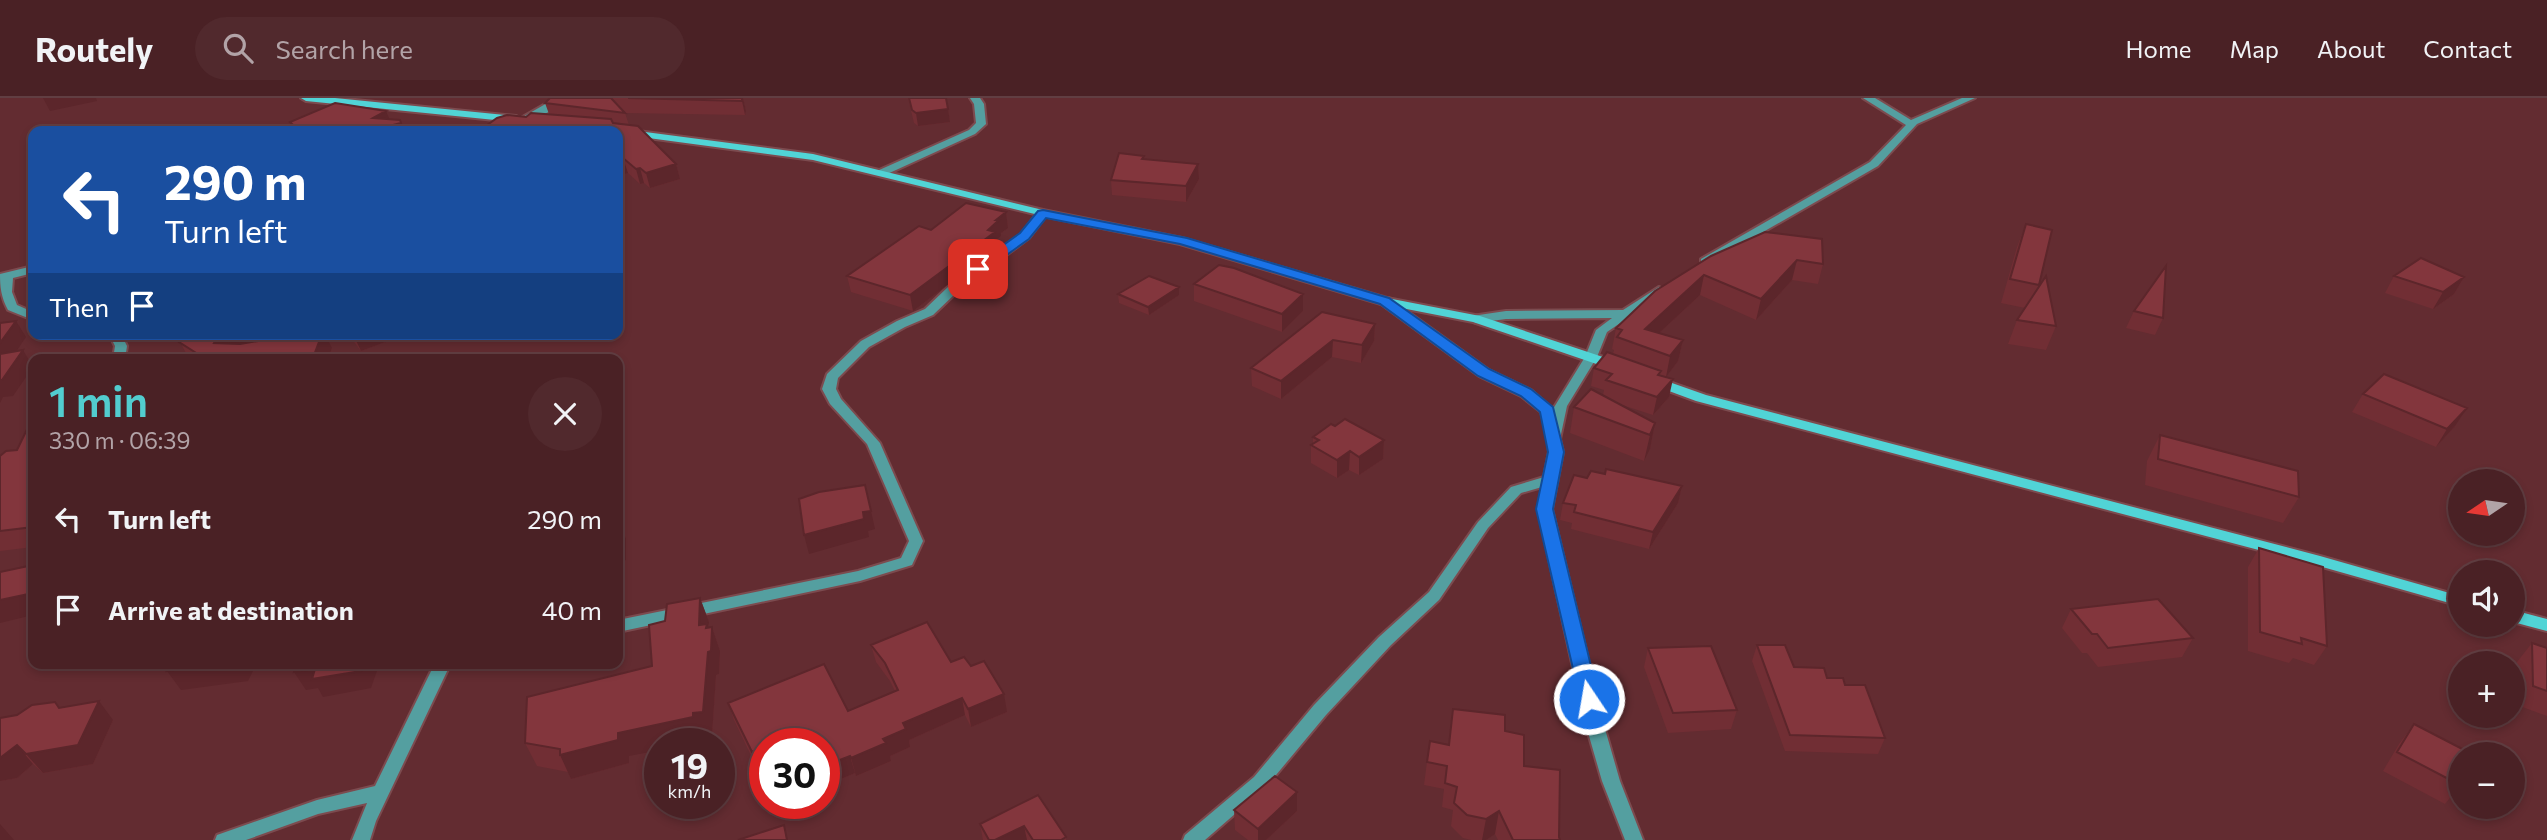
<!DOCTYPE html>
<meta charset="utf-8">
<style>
:root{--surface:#4a2125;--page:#51292d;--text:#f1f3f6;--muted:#b2a3a7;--line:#613e42;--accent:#52cdcf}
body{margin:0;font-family:Commissioner,sans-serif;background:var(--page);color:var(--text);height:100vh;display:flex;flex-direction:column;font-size:26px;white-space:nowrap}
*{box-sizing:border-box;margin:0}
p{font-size:23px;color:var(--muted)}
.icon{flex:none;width:38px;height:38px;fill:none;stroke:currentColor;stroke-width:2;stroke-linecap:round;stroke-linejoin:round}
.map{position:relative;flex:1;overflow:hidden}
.sheet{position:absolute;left:28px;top:256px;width:595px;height:315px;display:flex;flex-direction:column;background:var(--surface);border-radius:14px;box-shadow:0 4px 10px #0003,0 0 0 2px var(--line)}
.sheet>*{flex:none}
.top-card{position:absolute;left:28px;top:28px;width:595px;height:214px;border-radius:14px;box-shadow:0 4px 10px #0003,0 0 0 2px var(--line);background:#1a4fa0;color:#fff;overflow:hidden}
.needle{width:46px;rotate:257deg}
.tools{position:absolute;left:2448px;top:371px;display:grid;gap:14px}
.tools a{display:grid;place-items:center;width:77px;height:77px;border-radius:50%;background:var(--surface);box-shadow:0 4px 10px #0003,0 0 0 2px var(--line);font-size:35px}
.speed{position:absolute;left:644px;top:630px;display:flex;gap:14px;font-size:35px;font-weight:700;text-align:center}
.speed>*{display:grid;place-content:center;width:91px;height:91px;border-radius:50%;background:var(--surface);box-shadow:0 4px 10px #0003,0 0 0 2px var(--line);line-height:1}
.speed small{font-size:18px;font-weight:400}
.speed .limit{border:10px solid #d22;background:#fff;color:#111}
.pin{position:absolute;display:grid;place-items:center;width:60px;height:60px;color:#fff;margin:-30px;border-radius:14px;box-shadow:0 4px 10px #0006}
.me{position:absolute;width:77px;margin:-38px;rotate:348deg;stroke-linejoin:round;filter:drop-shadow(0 0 5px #0008)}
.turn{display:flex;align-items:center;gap:24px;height:147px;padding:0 21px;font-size:32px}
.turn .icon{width:91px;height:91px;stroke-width:2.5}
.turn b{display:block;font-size:49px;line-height:60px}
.then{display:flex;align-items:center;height:66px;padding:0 21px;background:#0003;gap:14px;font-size:26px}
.round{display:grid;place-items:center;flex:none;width:74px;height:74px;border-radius:37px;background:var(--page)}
.head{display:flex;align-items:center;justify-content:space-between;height:119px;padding:0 21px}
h1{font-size:42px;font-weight:600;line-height:52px;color:var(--accent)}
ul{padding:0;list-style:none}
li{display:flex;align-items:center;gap:21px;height:91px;padding:0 21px}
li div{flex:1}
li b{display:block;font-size:26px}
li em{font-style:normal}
header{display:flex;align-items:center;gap:42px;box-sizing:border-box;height:98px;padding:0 35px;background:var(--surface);border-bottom:2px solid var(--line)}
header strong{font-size:33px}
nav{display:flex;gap:38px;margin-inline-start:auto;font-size:24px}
.search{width:490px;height:63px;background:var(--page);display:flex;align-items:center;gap:18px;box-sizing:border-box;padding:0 24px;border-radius:38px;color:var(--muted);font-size:26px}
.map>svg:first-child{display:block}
</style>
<header>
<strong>Routely</strong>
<div class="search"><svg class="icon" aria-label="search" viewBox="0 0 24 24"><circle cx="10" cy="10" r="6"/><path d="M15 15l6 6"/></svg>Search here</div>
<nav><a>Home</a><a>Map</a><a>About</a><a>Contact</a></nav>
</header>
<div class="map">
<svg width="2547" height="742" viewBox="0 0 2547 742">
<rect width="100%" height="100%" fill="#632c31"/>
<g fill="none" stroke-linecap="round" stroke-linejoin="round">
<defs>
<path id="street" d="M556 0H568C547 18 513 34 485 33L521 20Z
M970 0H980L984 6 986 26 975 36 885 77H877V73L969 32 976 25 974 6Z
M1863 0H1875L1911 22 1962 0H1975L1917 26 1878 68 1709 165H1701V161L1870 64 1906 27Z
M1043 112 1048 115 1029 140 956 195 933 217 905 229 869 249 838 280 836 291 841 301 880 345 923 443 912 467 860 483 618 534V522L858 473 901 460 909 443 867 346 830 306 822 291 827 276 861 243 897 223 925 211 948 189 1021 136 1039 113Z
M33 168V175L13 180 12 194 17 207 33 214V222L8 212C1 199 0 189 0 176Z
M1659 189 1665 193 1663 196 1607 234 1597 259 1567 308 1560 341 1563 354 1552 411 1603 624 1620 683 1643 742H1625L1602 683 1585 624 1538 411 1542 389 1521 395 1488 430 1439 502 1391 547 1326 617 1266 689 1205 742H1183L1185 737 1254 679 1314 607 1379 539 1429 494 1478 424 1511 389 1544 379 1549 354 1547 336 1541 314 1521 298 1479 278 1381 206 1379 203 1381 200H1389L1489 272 1531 292 1553 311 1585 259 1596 232 1612 220 1506 221 1476 225 1470 221 1472 218 1506 213 1623 212Z
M109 236H121L127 248 125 261H113L115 248Z
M435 565H451L376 723 370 742H352L367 705 318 716 246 742H215L217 737 317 702 375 688Z"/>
<path id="secondary" d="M301 0H335L516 18 521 21 516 24 306 3Z
M630 32 813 56 1043 112 1182 140 1387 200 1480 218 1621 265 1622 268 1621 271H1611L1473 224 1381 206 1180 146 1043 118 813 62 626 37V33Z
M1655 279 1706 297 2320 458 2460 498V508L2319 468 1696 303 1650 286 1649 283 1650 280Z
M2513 512 2547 521V533L2513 524Z"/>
</defs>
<use href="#street" stroke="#7c4b4f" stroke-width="4"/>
<use href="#secondary" stroke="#7c4b4f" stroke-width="4"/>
<use href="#street" fill="#549fa0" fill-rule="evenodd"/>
<use href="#secondary" fill="#51d4d6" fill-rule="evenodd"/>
</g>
<path fill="#712e34" d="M550 0H743L746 13 745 17 625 15 629 27 676 66 680 81 650 90 644 85 640 86 628 75 618 78V33L526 19 549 16 545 5Z
M908 0H946L950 24 918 28 914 25Z
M1144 61 1198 66 1199 81 1186 104 1112 97 1111 82Z
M1006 114 1008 130 1001 135V138L996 142 997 149 913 213 851 194 847 178 931 132Z
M2026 126 2039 187 2038 191 2056 228 2046 252 2008 246 2017 222 2025 210 2001 205 2017 149Z
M1765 134 1823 166 1818 186 1792 182 1756 222 1700 197 1659 235 1683 242 1678 263 1666 279 1669 299 1653 317 1619 306 1655 325 1650 351 1644 363 1570 335 1574 309 1603 297 1604 292 1591 288 1594 270 1613 256 1614 252 1612 251 1616 230Z
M2394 178 2464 179 2454 196 2433 211 2385 195Z
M1194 186 1303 196V213L1282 234 1194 203Z
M1118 196 1179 197 1149 217 1119 205Z
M2134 213 2163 220 2155 237 2126 230Z
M1375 226 1374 243 1361 265 1332 259 1281 301 1252 288 1251 270Z
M176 236H248L245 245 332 250 328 261H189Z
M348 236H404V237L361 253Z
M2363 296 2455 328 2436 349 2352 314Z
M33 319V449L0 453V358L17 352Z
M2160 337 2299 399 2283 425 2145 387 2147 363Z
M1313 339 1384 342 1383 361 1359 377 1349 372 1337 380 1311 365V347L1313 346Z
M1605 376 1682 388 1678 405 1649 451 1571 431 1572 425 1560 422 1563 405 1587 380Z
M2259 450 2327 548 2314 567 2293 560 2289 565 2248 553V469Z
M700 500 709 524 708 530 712 529 720 553 719 576 716 577 712 637 702 639V643L687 646H660L629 658V665L571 681 568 674 537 668 525 645 652 568 665 523Z
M2071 511 2193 540 2182 559 2098 569 2087 555H2082L2062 530Z
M2532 545 2547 550V618L2517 607V564Z
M871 547 971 568 1007 614 971 629 965 617 909 642 910 649 890 658 891 663 856 678 855 675 824 688V646H765V669L758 672 734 622 728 605 848 613 895 593 890 583 876 564Z
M1757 547 1794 569 1845 587 1885 640 1878 656 1785 653 1752 563Z
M1648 550 1737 612 1731 631 1668 635 1644 569Z
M59 610 113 622 93 666 43 675 33 666 17 680 0 683V620Z
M2414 626 2460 687 2445 706 2383 673 2399 646Z
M1505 633 1524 668 1560 742H1498L1495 736 1486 742H1471L1463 740 1451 728 1453 712 1442 709 1444 691 1424 687 1427 664 1449 647Z
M1297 694V713L1266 742H1248L1235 732 1234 712Z
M1038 697 1066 739V742H983L980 726Z"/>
<path fill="#5c262b" d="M43 0H96L97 3 50 13Z
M742 0H743L746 13 745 17 742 3Z
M948 11 950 24 918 28 916 15Z
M386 13 392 27 400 22 405 33H391L373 20Z
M623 60 628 75 618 78V61Z
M676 66 680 81 650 90 646 75Z
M1198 66 1199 81 1186 104V88Z
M640 70 644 85 640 86 636 71Z
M1006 114 1008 130 1001 135V138L996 142 997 149 913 213 910 197 988 132 996 122Z
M1797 162 1792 182 1756 222 1761 201Z
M1704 177 1700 197 1644 249 1645 231Z
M2464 179 2454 196 2433 211 2443 194Z
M1179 189V197L1149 217 1148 209Z
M1303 196V213L1282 234V216Z
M16 223 26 239 3 273 0 269V245Z
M1375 226 1374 243 1361 265 1362 247Z
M183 236 181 245 176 237Z
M225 236H248L243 252 214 245 218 238Z
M322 236H325L332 250 328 261H289Z
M353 236H404V237L361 253Z
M1333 242 1332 259 1281 301V283Z
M1683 242 1678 263 1666 279 1670 258Z
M23 252 33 269 13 298 3 299 0 305V282Z
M1673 281 1669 299 1653 317 1657 299Z
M2467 310 2455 328 2436 349 2447 331Z
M1655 325 1650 351 1644 363 1650 337Z
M1384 342 1383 361 1359 377V359Z
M1350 353 1349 372 1337 380V362Z
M1682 388 1678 405 1649 451 1653 434Z
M871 413 875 431 868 433 869 439 809 456 804 437 863 414Z
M618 420 626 441V462L618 464V467Z
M33 495V517L0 525V502Z
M700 500 709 524 708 531 712 529 720 553 719 576 716 577 712 637 702 639V643L687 646H660V652L629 658V665L571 681 560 657 618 635 693 615Z
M224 565H257L248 583 181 592 167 573Z
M364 565H388L379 567 371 590 323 599 318 590 306 592 294 574Z
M1004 596 1007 614 971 629 968 611Z
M962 600 965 617 909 642 910 649 890 658 891 663 856 678 851 660 903 625Z
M99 603 113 622 93 666 43 675 26 656Z
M17 647 33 666 17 680 0 683V660Z
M765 649V669L758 672 752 654Z
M850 658 855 675 824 688V668Z
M1297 694V713L1266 742H1258V731Z
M1499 713 1495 736 1486 742H1482L1486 721Z
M0 726 14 742H0Z
M1024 728 1027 742H995Z"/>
<path fill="#83363d" stroke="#5c262b" stroke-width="2" d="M550 0H611L625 15 545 5Z
M628 0H742V3Z
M909 0H946L948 11 916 15 912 12Z
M335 5 386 13 373 20 400 22 401 25 389 28 431 33H377L376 32 369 33H299L290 24Z
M531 15 611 21 613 25 638 28 676 66 646 75 640 70 636 71 623 60 618 61V33H479L497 20 507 17 526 19Z
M1119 55 1144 58 1142 61 1198 66 1186 88 1111 82Z
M966 105 1006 114 996 122H999L988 132 995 134 910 197 847 178 919 128 931 132Z
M2026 126 2052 132 2039 187 2010 181Z
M1765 134 1822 141 1823 166 1797 162 1761 201 1704 177 1645 231 1683 242 1670 258 1617 239 1622 232 1616 230 1655 193 1711 158Z
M2421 160 2464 179 2443 194 2394 178Z
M1219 167 1234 170 1303 196 1282 216 1194 186Z
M2166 168 2163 220 2134 213Z
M1149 178 1179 189 1148 209 1118 196Z
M2046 178 2056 228 2017 222Z
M1322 214 1375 226 1362 247 1333 242 1281 283 1251 270Z
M16 223 0 245V225Z
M182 236H225L218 238 214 245 240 246 299 236H322L314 257 289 261H199L201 258 179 244Z
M23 252 2 282H0V256Z
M1607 254 1661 273 1658 277 1673 281 1657 299 1606 282 1612 276 1594 270Z
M2384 276 2467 310 2447 331 2363 296Z
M1591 291 1655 325 1650 337 1574 309Z
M33 319V429L0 433V358L6 353 17 352Z
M1345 321 1384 342 1359 359 1350 353 1337 362 1311 347 1319 342 1313 339 1331 326 1335 328Z
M2160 337 2298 373 2299 399 2158 361Z
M1606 371 1682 388 1653 434 1574 414 1576 407 1563 405 1574 377 1587 380 1591 373 1605 376Z
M865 387 871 413 863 414 864 421 804 437 799 401 819 394Z
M2259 450 2323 469 2327 548 2301 540 2302 546 2260 534Z
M33 467V495L0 502V474Z
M700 500 699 527 707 526 706 530 712 529 711 553 708 554 703 614 693 615V619L618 635V642L560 657V651L525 645 527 599 652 568 649 527 665 523 667 506Z
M2158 501 2193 540 2108 550 2097 536H2092L2071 511Z
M927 524 951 564 964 559 971 568 984 563 1004 596 968 611 962 600 903 625 906 631 883 641 886 645 851 660 850 658 824 668V646H765V649L752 654 728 605 824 566 848 613 898 592 885 565 871 547Z
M2532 545 2547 550V593L2533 588Z
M1757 547H1785L1794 569 1824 570 1827 580H1843L1845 587H1865L1885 640 1790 637Z
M1711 548 1737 612 1673 615 1648 550Z
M172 565H224L167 573Z
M297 565H364L361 573 312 581 315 571 294 574Z
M99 603 78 647 26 656 17 647 0 660V620L17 617 32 607 55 604 59 610Z
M1453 611 1505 617V633L1524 637V668L1560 672 1559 739 1560 742H1513L1499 713 1486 721 1467 717 1454 705 1457 689 1445 685 1447 668 1427 664 1430 643 1449 647Z
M2414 626 2472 656H2460V687L2397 654Z
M1275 678 1297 694 1258 731 1234 712Z
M1038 697 1066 739 1061 742H1033L1024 728 995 742H989L980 726Z
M784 727 787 742H738Z"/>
<path fill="#1a73e8" stroke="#114b97" stroke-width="2" d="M1043 112 1187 140 1389 200 1489 271 1531 291 1553 309 1564 354 1553 411 1599 601 1596 606 1589 608 1582 606 1580 601 1536 411 1548 354 1540 314 1521 298 1478 278 1380 206 1180 146 1046 120 1029 141 983 174H974V168L1020 135 1038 113Z"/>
</svg>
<div class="tools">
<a><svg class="needle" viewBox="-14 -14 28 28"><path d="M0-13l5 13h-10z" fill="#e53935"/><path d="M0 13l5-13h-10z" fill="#b2a3a7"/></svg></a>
<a><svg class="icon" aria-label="sound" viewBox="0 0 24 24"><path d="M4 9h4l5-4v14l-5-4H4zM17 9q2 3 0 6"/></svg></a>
<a>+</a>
<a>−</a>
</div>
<div class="speed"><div>19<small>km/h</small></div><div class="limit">30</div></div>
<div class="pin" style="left:978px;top:171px;background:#d93025"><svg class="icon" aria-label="arrive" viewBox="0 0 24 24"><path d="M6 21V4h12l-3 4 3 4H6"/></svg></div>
<svg class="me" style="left:1589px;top:601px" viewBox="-20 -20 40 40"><circle r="17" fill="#1a73e8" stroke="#fff" stroke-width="3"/><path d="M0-11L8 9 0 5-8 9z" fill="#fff"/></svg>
<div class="top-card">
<div class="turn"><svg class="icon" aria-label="left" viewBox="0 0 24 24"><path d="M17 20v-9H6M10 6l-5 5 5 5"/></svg><div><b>290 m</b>Turn left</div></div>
<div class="then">Then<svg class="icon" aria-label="arrive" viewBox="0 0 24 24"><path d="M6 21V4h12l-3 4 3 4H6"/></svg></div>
</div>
<section class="sheet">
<div class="head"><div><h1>1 min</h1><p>330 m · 06:39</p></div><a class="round"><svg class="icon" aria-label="close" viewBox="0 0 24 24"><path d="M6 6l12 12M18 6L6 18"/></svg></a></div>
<ul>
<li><svg class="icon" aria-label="left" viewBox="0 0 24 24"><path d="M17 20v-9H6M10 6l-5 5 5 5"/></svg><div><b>Turn left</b></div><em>290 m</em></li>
<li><svg class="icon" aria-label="arrive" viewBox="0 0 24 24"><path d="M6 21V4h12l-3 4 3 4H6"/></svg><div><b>Arrive at destination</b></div><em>40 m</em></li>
</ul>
</section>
</div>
